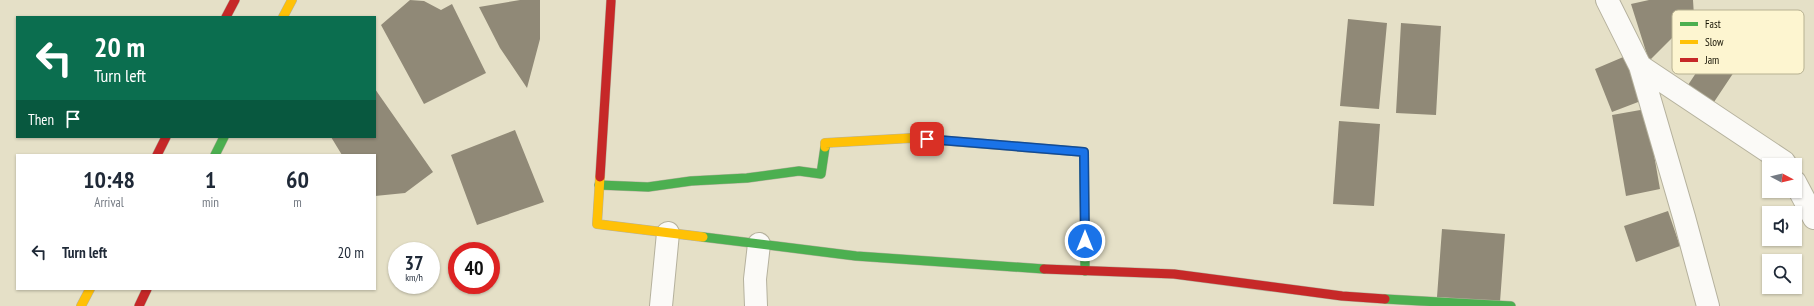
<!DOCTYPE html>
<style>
:root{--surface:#fff;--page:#f6f6f7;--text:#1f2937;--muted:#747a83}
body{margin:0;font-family:"PT Sans Narrow",sans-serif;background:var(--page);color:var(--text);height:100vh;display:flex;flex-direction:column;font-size:15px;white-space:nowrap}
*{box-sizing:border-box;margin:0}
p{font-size:13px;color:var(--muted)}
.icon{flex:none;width:22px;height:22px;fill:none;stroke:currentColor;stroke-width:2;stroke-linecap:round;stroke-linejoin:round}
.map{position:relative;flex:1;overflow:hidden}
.side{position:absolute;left:16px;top:154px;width:360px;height:136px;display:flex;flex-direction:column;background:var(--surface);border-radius:0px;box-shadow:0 1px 3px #0004}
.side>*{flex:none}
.hud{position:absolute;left:16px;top:16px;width:360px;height:122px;border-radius:0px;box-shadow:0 1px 3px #0004;background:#0b6e4f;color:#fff;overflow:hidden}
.needle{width:26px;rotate:97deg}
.buttons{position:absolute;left:1762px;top:158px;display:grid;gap:8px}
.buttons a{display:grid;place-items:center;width:40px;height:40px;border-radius:0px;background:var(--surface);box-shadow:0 1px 3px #0004;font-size:20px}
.speed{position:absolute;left:388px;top:242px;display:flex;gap:8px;font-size:20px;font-weight:700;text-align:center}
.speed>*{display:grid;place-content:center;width:52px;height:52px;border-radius:50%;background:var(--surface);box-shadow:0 1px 3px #0004;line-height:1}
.speed small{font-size:10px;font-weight:400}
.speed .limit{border:6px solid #d22;background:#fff;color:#111}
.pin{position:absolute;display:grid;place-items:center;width:34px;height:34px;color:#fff;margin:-17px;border-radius:8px;box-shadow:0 2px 6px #0006}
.me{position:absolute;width:44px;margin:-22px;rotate:0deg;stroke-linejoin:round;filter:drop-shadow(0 0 3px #0008)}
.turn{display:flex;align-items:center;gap:14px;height:84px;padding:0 12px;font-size:18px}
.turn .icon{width:52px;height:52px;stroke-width:2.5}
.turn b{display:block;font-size:28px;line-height:34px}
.then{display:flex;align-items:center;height:38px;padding:0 12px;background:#0003;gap:8px;font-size:15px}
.eta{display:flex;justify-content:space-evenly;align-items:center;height:68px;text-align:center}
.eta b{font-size:24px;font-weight:800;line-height:28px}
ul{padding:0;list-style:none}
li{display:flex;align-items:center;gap:12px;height:60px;padding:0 12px}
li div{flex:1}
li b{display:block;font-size:15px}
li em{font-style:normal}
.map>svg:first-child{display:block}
</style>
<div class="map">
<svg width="1814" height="306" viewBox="0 0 1814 306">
<rect width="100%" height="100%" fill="#e5e0c7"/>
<path fill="#908977" d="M410 0 424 1 441 10 452 4 486 73 424 104 381 25Z
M520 0H540V39L527 88 500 48 479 7Z
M1649 0H1693L1694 16 1649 61 1631 4Z
M1348 19 1387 23 1379 109 1340 106Z
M1401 23 1441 26 1436 115 1396 113Z
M1714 46 1740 63 1710 108 1684 91Z
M1628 55 1646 99 1612 112 1595 69Z
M375 89 433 172 405 193 375 196V155H342L331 137H375Z
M1646 109 1660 189 1626 196 1612 115Z
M1339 121 1380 124 1374 206 1333 204Z
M515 130 544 202 477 225 451 155Z
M1668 211 1680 246 1636 262 1624 226Z
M1442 229 1505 234 1500 302 1437 297Z"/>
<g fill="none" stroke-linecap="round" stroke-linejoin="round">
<defs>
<path id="street" d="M1607 0 1640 66
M1795 182 1814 218
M661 306 668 233
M756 306 755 279 759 244
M1708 306 1684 217 1640 66 1784 162 1786 165"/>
<path id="fast" d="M1060 150 1084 152 1085 271
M215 155 224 137
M599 185 648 187 691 181 747 178 799 171 821 174 825 147
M703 237 856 256 1044 269
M1385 299 1511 306"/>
<path id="slow" d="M283 17 292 0
M825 147V143L912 138 1060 150
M600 177 597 224 703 237
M81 306 90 289"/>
<path id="jam" d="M226 17 235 0
M157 155 166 137
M600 177 611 1
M1044 269 1174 274 1342 296 1385 299
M139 306 147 289"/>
</defs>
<use href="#street" stroke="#b5b19d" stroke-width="24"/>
<use href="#fast" stroke="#b5b19d" stroke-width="10"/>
<use href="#slow" stroke="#b5b19d" stroke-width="10"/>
<use href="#jam" stroke="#b5b19d" stroke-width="10"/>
<use href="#street" stroke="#fbfaf7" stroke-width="22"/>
<use href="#fast" stroke="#4caf50" stroke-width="9"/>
<use href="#slow" stroke="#ffc107" stroke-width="9"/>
<use href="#jam" stroke="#c62828" stroke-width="9"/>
</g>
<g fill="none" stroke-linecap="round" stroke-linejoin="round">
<defs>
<path id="route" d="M927 139 1084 152 1085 241"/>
</defs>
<use href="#route" stroke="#114b97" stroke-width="10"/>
<use href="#route" stroke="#1a73e8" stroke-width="7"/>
</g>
<rect x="1672" y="10" width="132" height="64" rx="6" fill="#fdf5d0" stroke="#b7b192" stroke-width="1"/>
<rect x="1680" y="22" width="18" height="4" fill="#4caf50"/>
<rect x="1680" y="40" width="18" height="4" fill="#ffc107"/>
<rect x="1680" y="58" width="18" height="4" fill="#c62828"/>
<g font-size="11" fill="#151203">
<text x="1705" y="28">Fast</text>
<text x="1705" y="46">Slow</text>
<text x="1705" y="64">Jam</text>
</g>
</svg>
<div class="buttons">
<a><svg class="needle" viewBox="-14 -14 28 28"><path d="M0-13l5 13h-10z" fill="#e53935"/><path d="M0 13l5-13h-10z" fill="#747a83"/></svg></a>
<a><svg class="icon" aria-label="sound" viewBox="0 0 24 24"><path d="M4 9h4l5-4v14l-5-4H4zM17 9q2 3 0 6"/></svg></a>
<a><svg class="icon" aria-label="search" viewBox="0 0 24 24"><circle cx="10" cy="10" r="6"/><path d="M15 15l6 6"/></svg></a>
</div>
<div class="speed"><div>37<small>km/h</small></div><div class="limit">40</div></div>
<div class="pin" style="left:927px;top:139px;background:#d93025"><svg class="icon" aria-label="arrive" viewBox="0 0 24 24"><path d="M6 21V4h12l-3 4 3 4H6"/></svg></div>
<svg class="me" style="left:1085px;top:241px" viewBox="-20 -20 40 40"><circle r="17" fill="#1a73e8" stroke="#fff" stroke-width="3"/><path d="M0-11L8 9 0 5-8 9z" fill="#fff"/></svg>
<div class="hud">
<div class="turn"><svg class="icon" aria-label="left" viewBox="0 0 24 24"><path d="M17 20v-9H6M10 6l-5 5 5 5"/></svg><div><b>20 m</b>Turn left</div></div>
<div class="then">Then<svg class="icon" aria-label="arrive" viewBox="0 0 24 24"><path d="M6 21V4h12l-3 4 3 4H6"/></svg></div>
</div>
<section class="side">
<div class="eta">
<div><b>10:48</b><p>Arrival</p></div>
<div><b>1</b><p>min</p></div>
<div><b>60</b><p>m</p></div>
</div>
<ul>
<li><svg class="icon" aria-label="left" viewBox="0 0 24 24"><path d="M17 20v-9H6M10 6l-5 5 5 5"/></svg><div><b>Turn left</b></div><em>20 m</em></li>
</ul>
</section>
</div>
